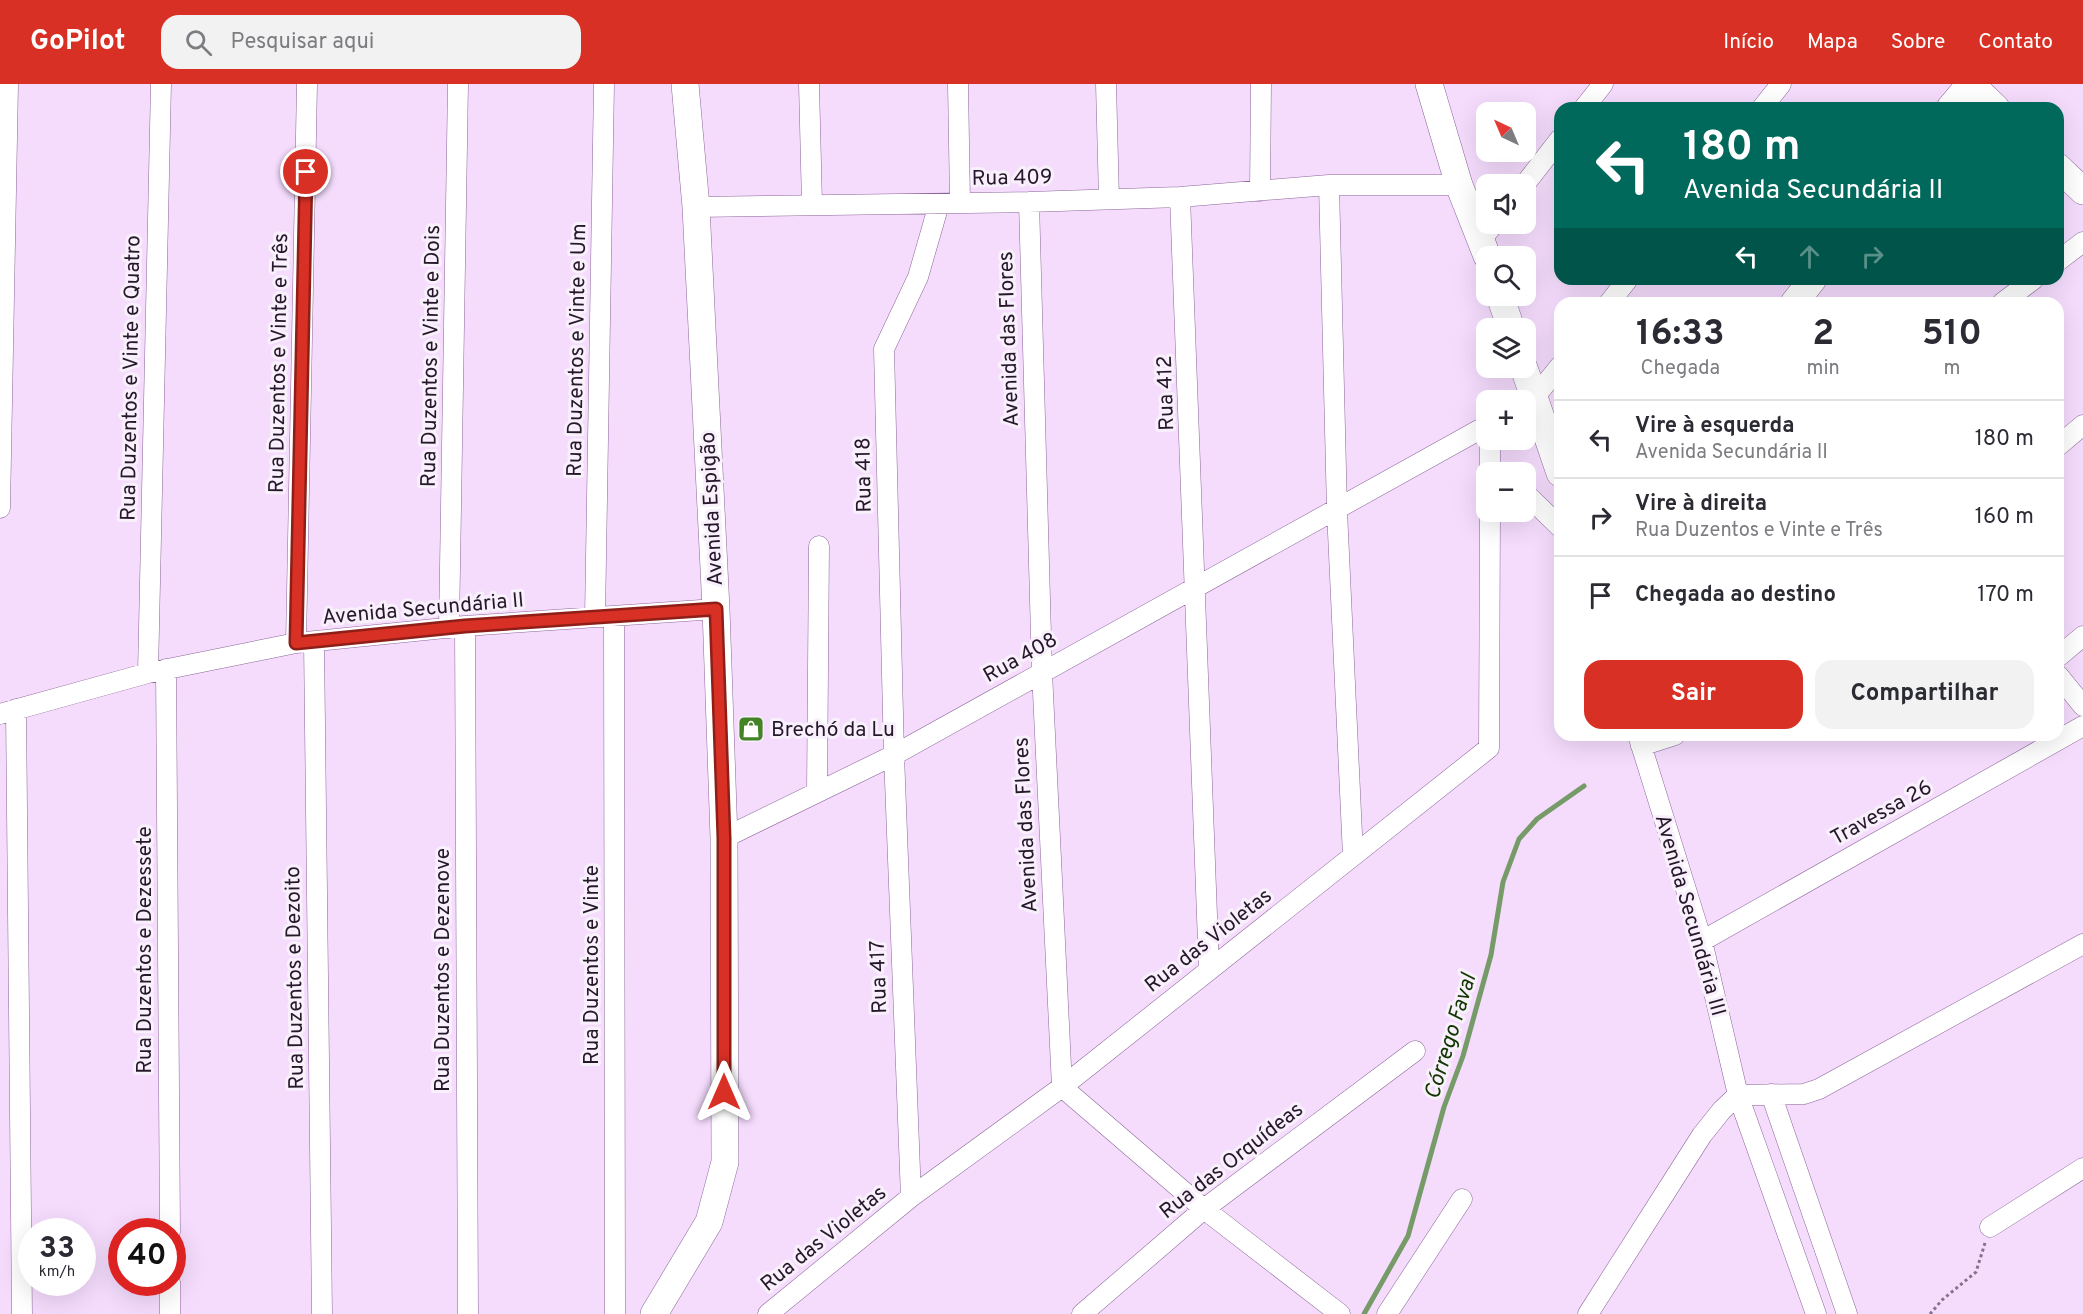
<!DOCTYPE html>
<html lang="pt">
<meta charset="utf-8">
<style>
:root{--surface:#fff;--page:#f2f2f3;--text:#2b2b33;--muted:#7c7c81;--line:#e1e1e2;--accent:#d93025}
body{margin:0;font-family:Overpass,sans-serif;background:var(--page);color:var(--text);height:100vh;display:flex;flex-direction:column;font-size:22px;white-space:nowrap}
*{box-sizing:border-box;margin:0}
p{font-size:20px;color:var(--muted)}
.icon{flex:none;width:33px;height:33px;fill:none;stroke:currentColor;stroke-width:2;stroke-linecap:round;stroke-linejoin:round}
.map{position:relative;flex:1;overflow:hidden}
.sheet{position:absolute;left:1554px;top:213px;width:510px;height:444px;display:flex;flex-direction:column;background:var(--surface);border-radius:18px;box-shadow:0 6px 24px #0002}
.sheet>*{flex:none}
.banner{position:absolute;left:1554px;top:18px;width:510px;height:183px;border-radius:18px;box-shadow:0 6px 24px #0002;background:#00695c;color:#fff;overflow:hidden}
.needle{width:39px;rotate:316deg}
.tools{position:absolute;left:1476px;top:18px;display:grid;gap:12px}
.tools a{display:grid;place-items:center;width:60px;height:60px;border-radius:12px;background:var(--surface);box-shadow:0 6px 24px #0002;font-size:30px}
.speed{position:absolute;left:18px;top:1134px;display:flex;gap:12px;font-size:30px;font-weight:700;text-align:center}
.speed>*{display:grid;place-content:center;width:78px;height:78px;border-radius:50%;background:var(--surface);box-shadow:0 6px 24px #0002;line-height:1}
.speed small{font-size:15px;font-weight:400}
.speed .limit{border:9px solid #d22;background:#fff;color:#111}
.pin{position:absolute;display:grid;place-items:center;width:51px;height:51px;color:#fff;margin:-26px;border:3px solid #fff;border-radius:50%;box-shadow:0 2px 6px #0007}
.me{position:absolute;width:66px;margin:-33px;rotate:0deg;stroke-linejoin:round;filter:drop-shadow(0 0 4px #0008)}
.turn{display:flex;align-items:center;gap:21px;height:126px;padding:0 30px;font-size:27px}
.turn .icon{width:78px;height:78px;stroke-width:2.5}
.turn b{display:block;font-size:42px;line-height:51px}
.lanes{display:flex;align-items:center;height:57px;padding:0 30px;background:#0003;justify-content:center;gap:30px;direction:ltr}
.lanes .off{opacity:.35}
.eta{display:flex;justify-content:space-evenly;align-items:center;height:102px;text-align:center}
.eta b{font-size:36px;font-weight:700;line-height:42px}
.primary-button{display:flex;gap:12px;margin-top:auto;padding:12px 30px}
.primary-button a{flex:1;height:69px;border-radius:18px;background:var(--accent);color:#fff;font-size:24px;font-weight:700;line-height:69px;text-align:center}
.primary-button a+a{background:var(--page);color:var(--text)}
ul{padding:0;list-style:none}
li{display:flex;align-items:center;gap:18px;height:78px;padding:0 30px;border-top:2px solid var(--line)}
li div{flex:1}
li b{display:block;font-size:22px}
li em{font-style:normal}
header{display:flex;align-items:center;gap:36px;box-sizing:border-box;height:84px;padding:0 30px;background:var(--accent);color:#fff}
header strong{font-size:28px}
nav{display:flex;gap:33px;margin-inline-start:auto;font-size:21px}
.search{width:420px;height:54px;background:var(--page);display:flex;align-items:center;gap:15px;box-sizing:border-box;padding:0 21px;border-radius:18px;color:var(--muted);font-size:22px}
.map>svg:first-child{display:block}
</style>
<header>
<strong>GoPilot</strong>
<div class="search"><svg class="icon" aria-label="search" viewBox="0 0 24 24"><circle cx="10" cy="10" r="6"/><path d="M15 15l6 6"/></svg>Pesquisar aqui</div>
<nav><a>Início</a><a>Mapa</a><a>Sobre</a><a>Contato</a></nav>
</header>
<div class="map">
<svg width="2083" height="1230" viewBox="0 0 2083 1230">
<rect width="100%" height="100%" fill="#f5dcfd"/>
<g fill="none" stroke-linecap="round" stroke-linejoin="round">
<path stroke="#769b69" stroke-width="5" d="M1364 1230 1408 1152 1444 1023 1463 972 1491 871 1503 798 1519 755 1537 735 1584 702"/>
<defs>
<path id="street" d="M809 0 812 120
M958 0 960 118
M1106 0 1109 115
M1584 24 1603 0
M1762 24 1781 0
M1525 100 1560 55
M1329 101 1337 427 1353 772
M1260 107 1261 0
M1180 113 1209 885
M1029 118 1042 588 1062 1003 1204 1125 1340 1230
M696 123 1029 118 1180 113 1329 101H1459
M1481 156 1494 140
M2058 177 2083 158
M1609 219 1628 195
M2002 219 2034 195
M1526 320 1534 314 1560 282
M2058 362 2083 341
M1490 388V356
M1526 410 1560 443
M0 424 8 0
M614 532 615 1230
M595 533 604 0
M465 542 468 1230
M449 544 458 0
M314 558 322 1230
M296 559 307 0
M2058 573 2083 552
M166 585 170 1148
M148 589 161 0
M2058 591 2083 622
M16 625 22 1230
M0 630 148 589 296 559 465 542 716 525
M1638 651 1702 857 1738 1011 1816 1230
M1641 662 1675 651
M817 708 819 462
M724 754 894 671 1486 342
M1702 857 2083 642
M1771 1010 1847 1230
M1738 1011 1804 1010 1819 1005 2083 860
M911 1113 894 671 884 265 918 193 939 120
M1990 1143 2083 1084
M170 1198V1230
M768 1230 911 1113 1062 1003 1489 664 1490 428
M1082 1230 1204 1125 1415 967
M1387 1230 1462 1115
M1588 1230 1702 1051 1722 1026 1738 1011"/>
<path id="secondary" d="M1429 0 1459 101 1487 172
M1971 0 1996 24
M1950 24 1970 0
M2058 83 2083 107
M1500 212 1511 244
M1794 219 1813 195
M1524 284 1560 389
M654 1230 709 1138 725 1078 724 754 716 525 696 123 685 0"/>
</defs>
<use href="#street" stroke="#8b6698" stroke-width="21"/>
<use href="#secondary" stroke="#8b6698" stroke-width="28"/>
<path stroke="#85728c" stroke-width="3" stroke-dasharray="3 3" stroke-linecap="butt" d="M1930 1230 1942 1216 1976 1188 1985 1159"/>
<use href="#street" stroke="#fff" stroke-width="20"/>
<use href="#secondary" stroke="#fff" stroke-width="27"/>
</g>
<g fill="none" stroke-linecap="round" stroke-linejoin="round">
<defs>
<path id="route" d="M306 88 296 559 465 542 716 525 724 754V1008"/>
</defs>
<use href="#route" stroke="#8d1f18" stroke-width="15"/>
<use href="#route" stroke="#d93025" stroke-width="10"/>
</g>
<defs>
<symbol id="shop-square" viewBox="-11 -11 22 22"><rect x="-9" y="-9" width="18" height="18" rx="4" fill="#438325" stroke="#f8f0fb"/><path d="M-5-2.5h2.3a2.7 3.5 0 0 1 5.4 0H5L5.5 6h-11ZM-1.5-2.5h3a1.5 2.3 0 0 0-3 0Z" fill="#fff"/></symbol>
</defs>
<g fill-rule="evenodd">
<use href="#shop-square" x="736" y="630" width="30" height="30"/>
</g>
<g text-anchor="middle" stroke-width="6" stroke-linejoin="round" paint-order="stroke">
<g font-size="21" fill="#26172b" stroke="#f8f0fb">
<text transform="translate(1012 93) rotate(-1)" y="7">Rua 409</text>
<text transform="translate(1008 255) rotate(-92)" y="7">Avenida das Flores</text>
<text transform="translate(576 266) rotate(-89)" y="7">Rua Duzentos e Vinte e Um</text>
<text transform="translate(430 272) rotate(-89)" y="7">Rua Duzentos e Vinte e Dois</text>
<text transform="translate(278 279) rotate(-89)" y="7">Rua Duzentos e Vinte e Três</text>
<text transform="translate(130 294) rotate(-89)" y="7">Rua Duzentos e Vinte e Quatro</text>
<text transform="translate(1165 309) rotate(-92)" y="7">Rua 412</text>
<text transform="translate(863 391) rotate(-91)" y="7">Rua 418</text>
<text transform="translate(711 425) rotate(-93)" y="7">Avenida Espigão</text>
<text transform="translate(423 524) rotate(-5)" y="7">Avenida Secundária II</text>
<text transform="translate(1020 573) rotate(-29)" y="7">Rua 408</text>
<text transform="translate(1881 728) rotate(-29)" y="7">Travessa 26</text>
<text transform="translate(1025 741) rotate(-93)" y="7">Avenida das Flores</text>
<text transform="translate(1691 831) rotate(74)" y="7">Avenida Secundária III</text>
<text transform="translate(1208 856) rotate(-38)" y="7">Rua das Violetas</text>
<text transform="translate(144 866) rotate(-90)" y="7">Rua Duzentos e Dezessete</text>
<text transform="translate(591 881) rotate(-90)" y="7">Rua Duzentos e Vinte</text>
<text transform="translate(442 886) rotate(-90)" y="7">Rua Duzentos e Dezenove</text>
<text transform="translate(878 893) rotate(-92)" y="7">Rua 417</text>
<text transform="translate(294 894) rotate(-91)" y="7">Rua Duzentos e Dezoito</text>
<text transform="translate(1231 1076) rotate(-38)" y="7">Rua das Orquídeas</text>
<text transform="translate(823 1154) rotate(-39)" y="7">Rua das Violetas</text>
</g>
<g font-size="21" fill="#26172b" stroke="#f8f0fb" text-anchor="start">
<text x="771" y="652">Brechó da Lu</text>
</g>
<g font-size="22" font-style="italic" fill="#113600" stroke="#f8f0fb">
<text transform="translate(1449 952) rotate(-73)" y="8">Córrego Faval</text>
</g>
</g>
</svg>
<div class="tools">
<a><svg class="needle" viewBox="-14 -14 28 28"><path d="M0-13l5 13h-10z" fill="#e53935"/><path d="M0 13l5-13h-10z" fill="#7c7c81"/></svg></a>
<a><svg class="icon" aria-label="sound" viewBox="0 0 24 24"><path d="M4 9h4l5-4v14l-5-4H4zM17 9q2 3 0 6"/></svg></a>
<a><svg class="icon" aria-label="search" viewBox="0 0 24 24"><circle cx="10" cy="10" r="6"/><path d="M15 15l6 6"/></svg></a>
<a><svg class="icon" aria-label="layers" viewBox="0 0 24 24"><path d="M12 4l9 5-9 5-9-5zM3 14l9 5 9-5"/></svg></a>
<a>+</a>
<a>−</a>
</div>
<div class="speed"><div>33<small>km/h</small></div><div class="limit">40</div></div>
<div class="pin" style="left:306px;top:88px;background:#d93025"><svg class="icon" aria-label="arrive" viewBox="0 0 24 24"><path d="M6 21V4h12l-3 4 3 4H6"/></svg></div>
<svg class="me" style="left:724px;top:1008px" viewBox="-20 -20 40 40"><path d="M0-17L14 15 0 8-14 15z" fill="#d93025" stroke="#fff" stroke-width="4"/></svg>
<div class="banner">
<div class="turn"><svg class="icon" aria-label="left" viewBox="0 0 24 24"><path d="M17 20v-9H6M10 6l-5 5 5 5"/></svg><div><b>180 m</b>Avenida Secundária II</div></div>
<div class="lanes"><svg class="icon" aria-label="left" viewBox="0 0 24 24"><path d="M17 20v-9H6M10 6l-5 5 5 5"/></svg><svg class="icon off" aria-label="ahead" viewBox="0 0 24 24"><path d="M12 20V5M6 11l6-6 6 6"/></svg><svg class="icon off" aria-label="right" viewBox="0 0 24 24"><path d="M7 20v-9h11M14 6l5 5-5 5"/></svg></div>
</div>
<section class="sheet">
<div class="eta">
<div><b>16:33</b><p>Chegada</p></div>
<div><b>2</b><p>min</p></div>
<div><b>510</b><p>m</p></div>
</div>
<ul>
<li><svg class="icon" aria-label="left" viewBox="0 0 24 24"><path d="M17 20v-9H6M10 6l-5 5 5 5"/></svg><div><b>Vire à esquerda</b><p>Avenida Secundária II</p></div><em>180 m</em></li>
<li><svg class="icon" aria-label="right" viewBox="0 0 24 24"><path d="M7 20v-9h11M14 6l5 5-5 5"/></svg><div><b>Vire à direita</b><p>Rua Duzentos e Vinte e Três</p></div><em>160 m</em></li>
<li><svg class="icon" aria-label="arrive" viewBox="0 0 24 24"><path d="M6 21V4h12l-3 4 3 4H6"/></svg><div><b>Chegada ao destino</b></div><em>170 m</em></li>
</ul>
<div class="primary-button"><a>Sair</a><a>Compartilhar</a></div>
</section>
</div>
